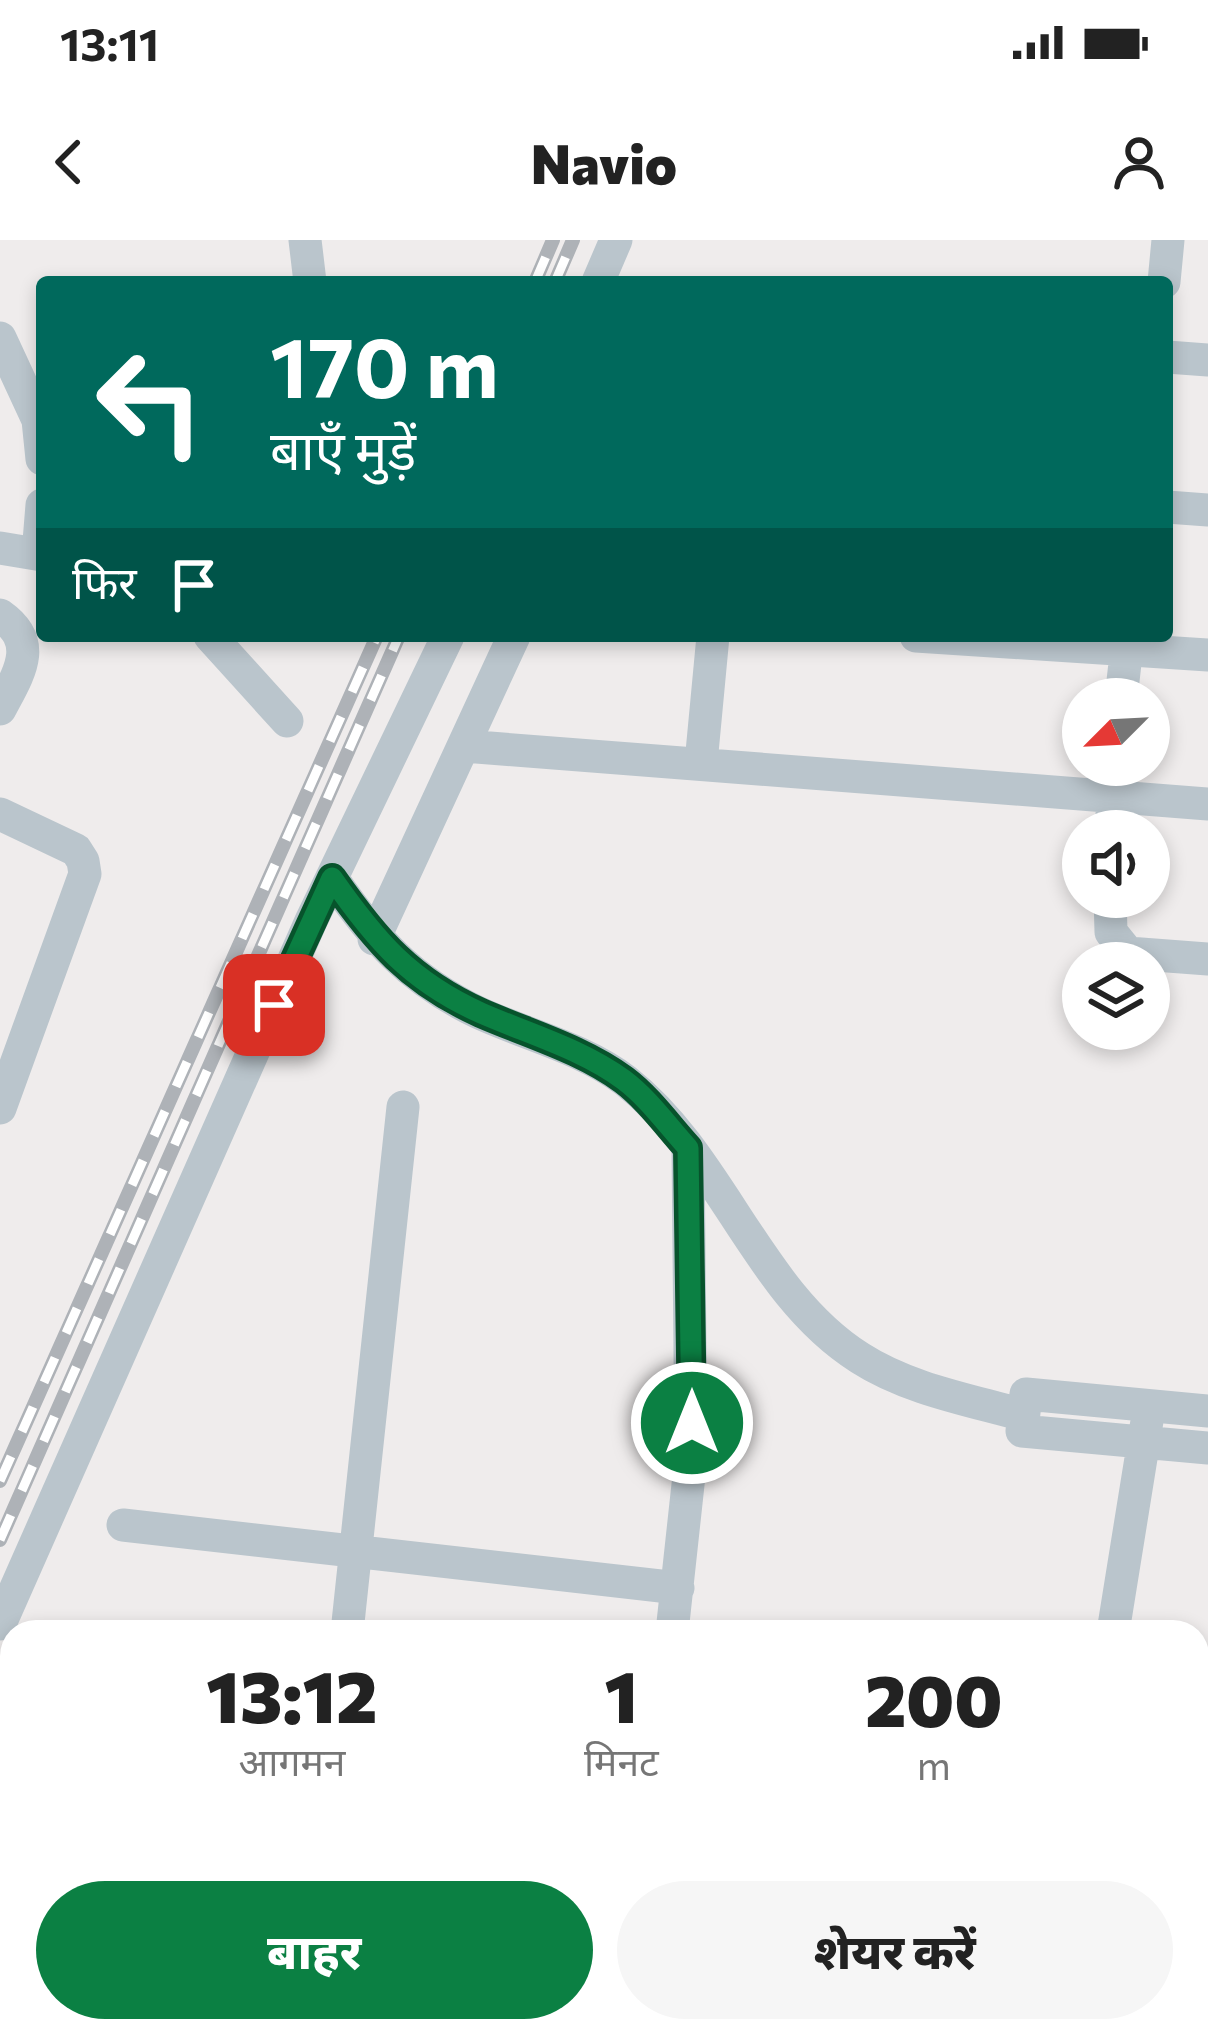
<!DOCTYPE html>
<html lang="hi">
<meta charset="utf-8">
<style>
:root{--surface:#fff;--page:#f6f6f6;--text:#222;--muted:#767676;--accent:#0b8043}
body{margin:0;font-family:Commissioner,"Noto Sans Devanagari",sans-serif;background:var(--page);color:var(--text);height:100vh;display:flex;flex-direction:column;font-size:45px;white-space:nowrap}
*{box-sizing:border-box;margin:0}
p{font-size:39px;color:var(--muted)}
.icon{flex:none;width:66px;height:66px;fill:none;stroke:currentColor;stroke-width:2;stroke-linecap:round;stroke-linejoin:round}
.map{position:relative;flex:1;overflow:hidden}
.details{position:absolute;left:0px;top:1380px;width:1209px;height:423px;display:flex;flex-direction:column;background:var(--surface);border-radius:36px 36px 0 0;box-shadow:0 6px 18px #0003}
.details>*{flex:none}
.hud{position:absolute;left:36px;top:36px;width:1137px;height:366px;border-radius:12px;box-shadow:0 6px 18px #0003;background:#00695c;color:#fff;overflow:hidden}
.needle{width:78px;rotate:246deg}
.buttons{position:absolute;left:1062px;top:438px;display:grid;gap:24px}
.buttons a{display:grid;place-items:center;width:108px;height:108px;border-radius:50%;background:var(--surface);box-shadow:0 6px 18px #0003;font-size:60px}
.pin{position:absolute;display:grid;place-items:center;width:102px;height:102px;color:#fff;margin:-51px;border-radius:24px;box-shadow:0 6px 18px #0006}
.me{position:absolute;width:132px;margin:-66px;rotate:0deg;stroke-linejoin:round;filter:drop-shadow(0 0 9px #0008)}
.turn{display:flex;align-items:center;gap:42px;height:252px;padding:0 36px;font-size:54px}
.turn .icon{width:156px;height:156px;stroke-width:2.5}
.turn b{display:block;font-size:84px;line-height:102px}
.then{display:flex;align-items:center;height:114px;padding:0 36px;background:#0003;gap:24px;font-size:45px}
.eta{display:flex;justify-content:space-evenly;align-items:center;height:204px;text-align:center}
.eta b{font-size:72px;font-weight:800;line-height:84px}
.primary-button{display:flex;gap:24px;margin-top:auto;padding:24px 36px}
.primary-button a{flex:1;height:138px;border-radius:72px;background:var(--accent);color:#fff;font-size:48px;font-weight:800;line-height:138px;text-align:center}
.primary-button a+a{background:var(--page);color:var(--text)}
.status{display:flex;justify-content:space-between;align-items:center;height:84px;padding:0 60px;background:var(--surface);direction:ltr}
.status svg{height:33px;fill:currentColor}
header{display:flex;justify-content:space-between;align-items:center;height:156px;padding:0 36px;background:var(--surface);font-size:54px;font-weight:800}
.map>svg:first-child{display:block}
</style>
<div class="status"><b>13:11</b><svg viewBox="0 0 49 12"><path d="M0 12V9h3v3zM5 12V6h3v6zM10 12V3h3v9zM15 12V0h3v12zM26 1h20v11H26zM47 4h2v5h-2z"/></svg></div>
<header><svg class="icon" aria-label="back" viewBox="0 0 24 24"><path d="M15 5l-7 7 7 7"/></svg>Navio<svg class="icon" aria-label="person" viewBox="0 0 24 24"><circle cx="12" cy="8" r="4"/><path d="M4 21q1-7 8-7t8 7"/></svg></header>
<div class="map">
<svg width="1208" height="1801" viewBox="0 0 1208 1801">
<rect width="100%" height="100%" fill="#efecec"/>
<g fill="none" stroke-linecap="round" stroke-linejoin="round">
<path stroke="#bac5cc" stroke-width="33" d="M305 0 310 42
M598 42 616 0
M1164 42 1168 0
M0 98 38 180 42 219
M1167 117 1208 120
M1167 267 1208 270
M0 308 42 315
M38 314 42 265
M0 375C40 403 19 433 0 469
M210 396 287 481
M916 396 1208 415
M1121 459 1128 396
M464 506 1208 564
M701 523 713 396
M0 574 76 610 83 621 85 634 0 868
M1111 591 1115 525
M332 638C374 699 409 739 477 772 526 795 583 808 626 841 722 917 757 1053 860 1118 908 1149 970 1160 1023 1175
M1110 657 1111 692 1128 713 1208 719
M374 699 514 396
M1208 1171 1026 1154 1022 1191 1208 1208
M123 1285 678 1348
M0 1384 311 681 448 396
M347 1392 403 867
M672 1392 691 1217 688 908
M1113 1392 1147 1181
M69 1801 71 1791"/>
<defs>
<path id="rail" d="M535 42 553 0
M555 42 573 0
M0 1241 377 396
M0 1300 399 396"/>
</defs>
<use href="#rail" stroke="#aeb2b7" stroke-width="14"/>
<use href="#rail" stroke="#fff" stroke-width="9" stroke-dasharray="27" stroke-linecap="butt"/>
</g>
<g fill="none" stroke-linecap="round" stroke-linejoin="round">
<defs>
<path id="route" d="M274 765 332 638C376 701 410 741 481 773 529 794 582 809 624 840 648 858 668 886 688 908L692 1183"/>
</defs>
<use href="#route" stroke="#07532c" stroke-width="30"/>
<use href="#route" stroke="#0b8043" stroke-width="21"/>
</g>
</svg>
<div class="buttons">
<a><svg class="needle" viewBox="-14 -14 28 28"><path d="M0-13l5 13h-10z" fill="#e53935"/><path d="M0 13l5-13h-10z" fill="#767676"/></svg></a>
<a><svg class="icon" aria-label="sound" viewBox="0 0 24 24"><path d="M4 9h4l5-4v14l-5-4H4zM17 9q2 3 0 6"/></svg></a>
<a><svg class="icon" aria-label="layers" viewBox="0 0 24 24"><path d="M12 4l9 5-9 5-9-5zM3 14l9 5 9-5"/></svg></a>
</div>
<div class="pin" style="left:274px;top:765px;background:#d93025"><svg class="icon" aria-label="arrive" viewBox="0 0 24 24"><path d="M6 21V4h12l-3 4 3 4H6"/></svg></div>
<svg class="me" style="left:692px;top:1183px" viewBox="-20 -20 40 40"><circle r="17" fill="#0b8043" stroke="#fff" stroke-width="3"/><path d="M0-11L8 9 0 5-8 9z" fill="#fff"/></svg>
<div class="hud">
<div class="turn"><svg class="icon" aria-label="left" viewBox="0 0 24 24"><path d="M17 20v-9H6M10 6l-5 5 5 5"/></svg><div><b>170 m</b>बाएँ मुड़ें</div></div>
<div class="then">फिर<svg class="icon" aria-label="arrive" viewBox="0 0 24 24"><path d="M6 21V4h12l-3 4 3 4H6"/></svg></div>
</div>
<section class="details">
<div class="eta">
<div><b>13:12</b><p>आगमन</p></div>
<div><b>1</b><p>मिनट</p></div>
<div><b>200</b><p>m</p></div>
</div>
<div class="primary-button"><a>बाहर</a><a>शेयर करें</a></div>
</section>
</div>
